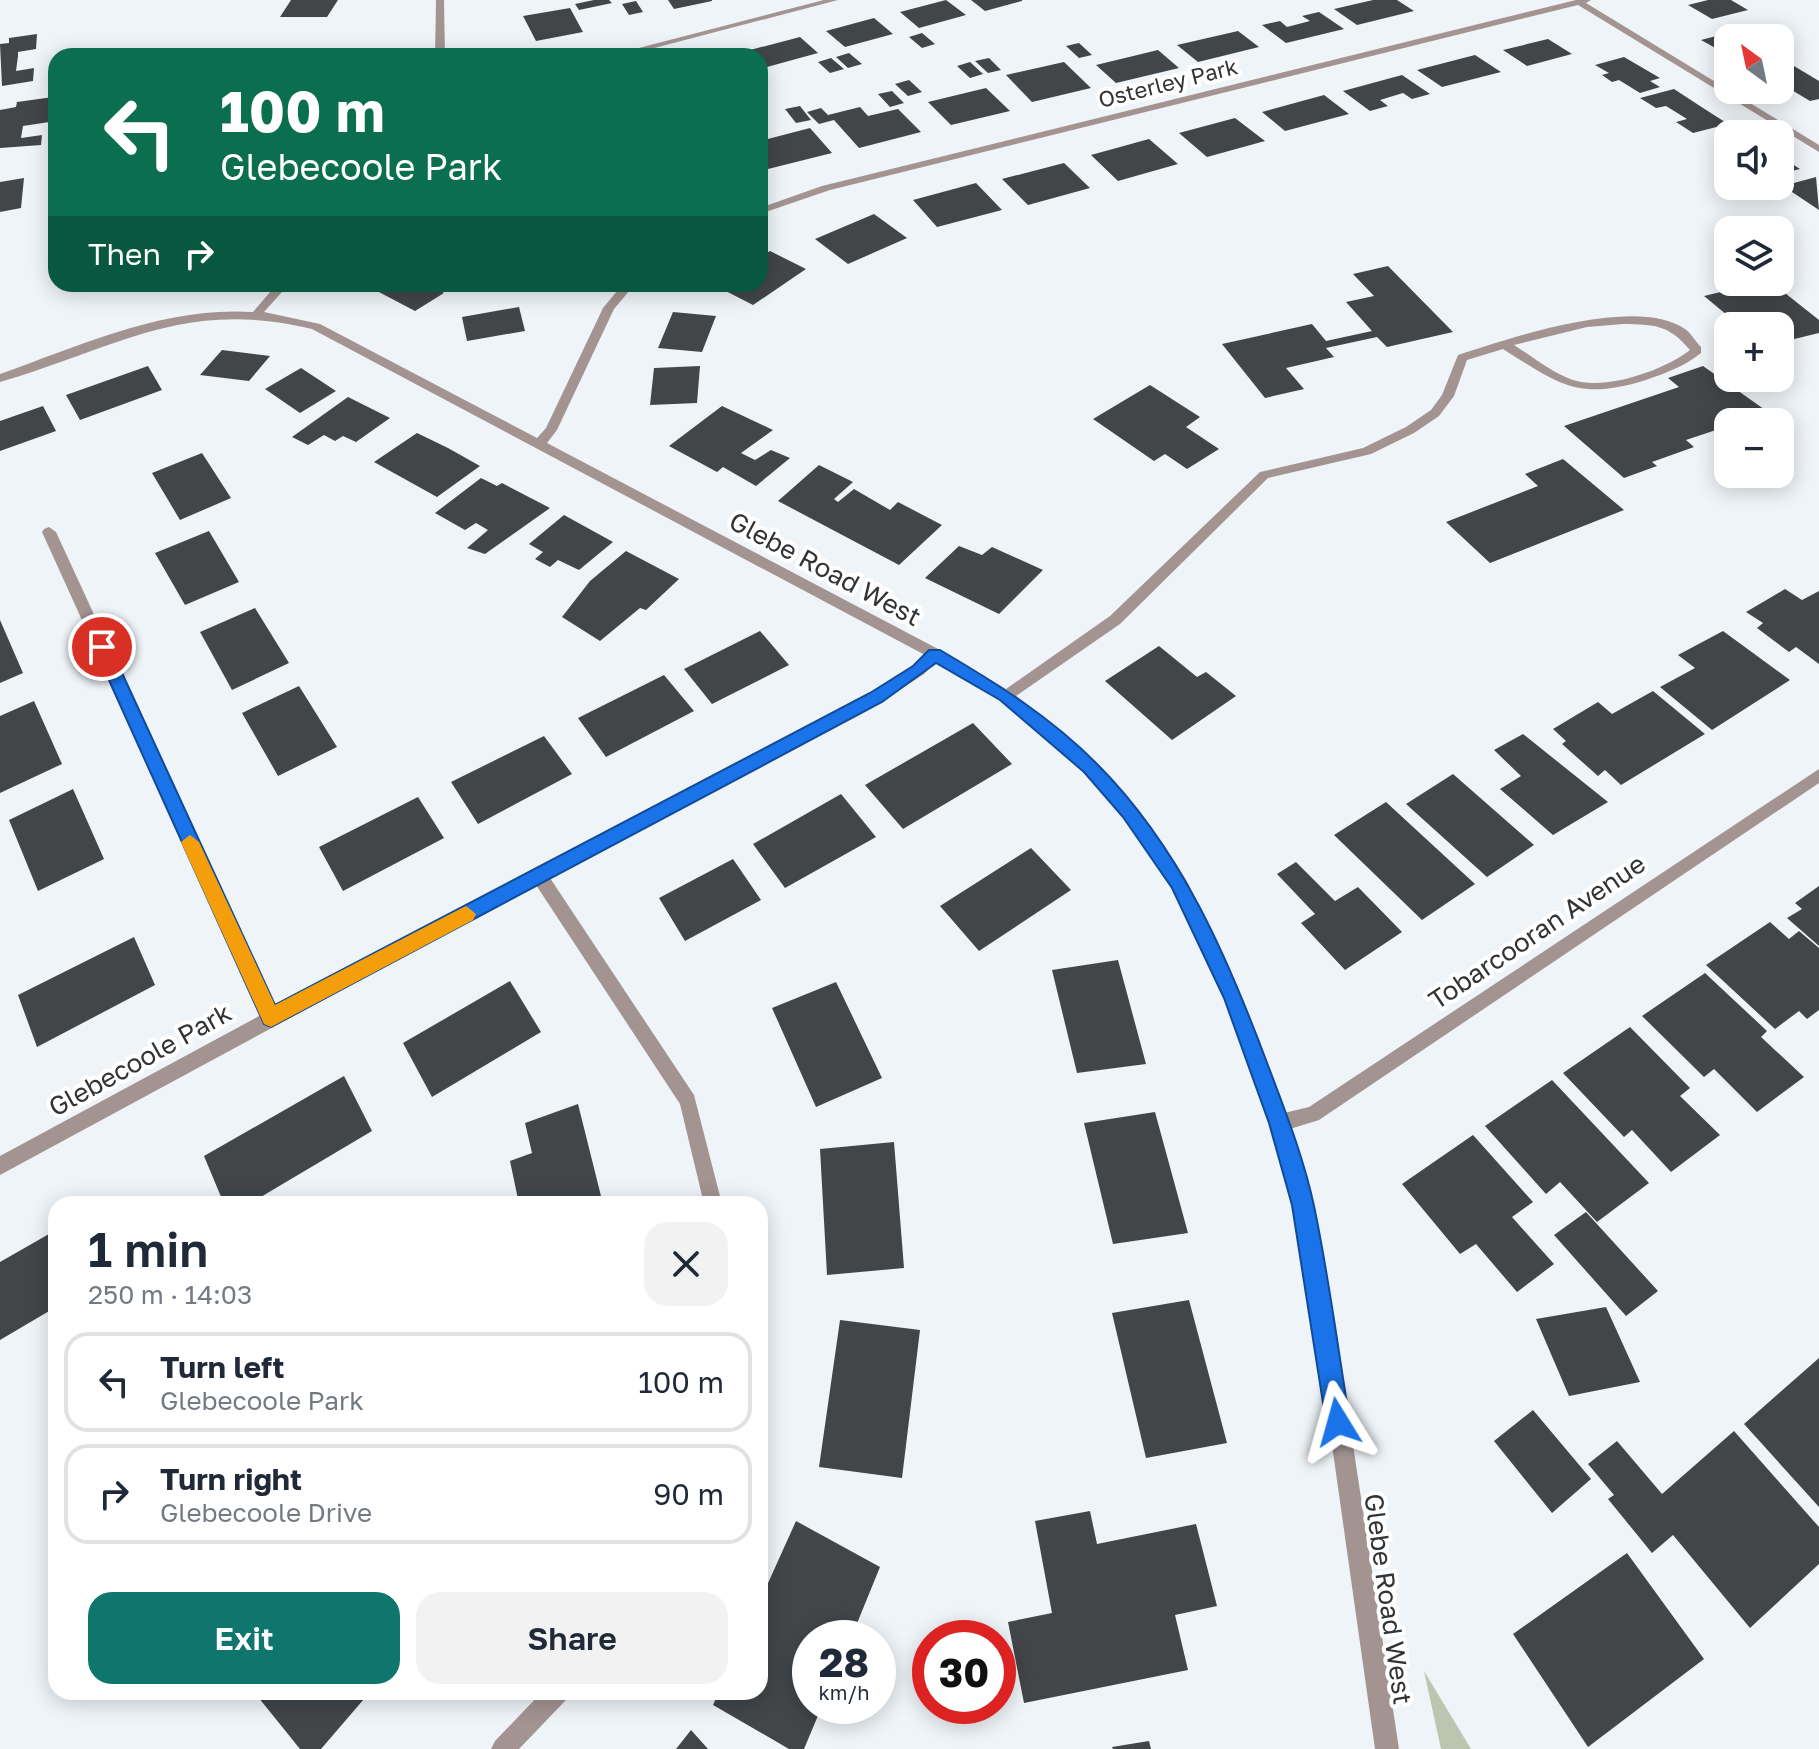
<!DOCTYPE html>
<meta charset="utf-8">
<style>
:root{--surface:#fff;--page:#f2f2f3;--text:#1f2937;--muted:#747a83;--line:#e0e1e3;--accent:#0f766e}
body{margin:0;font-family:"Golos Text",sans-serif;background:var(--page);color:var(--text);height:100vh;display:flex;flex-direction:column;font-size:30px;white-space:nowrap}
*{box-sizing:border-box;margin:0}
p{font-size:26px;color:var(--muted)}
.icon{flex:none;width:44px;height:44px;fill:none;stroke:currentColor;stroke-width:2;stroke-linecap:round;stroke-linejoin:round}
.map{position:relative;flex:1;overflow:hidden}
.panel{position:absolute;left:48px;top:1196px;width:720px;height:504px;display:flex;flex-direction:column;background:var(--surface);border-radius:24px;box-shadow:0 4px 20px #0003}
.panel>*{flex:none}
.top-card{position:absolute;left:48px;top:48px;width:720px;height:244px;border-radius:24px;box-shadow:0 4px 20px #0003;background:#0b6e4f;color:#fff;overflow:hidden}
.needle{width:52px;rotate:327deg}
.tools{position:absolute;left:1714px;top:24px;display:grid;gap:16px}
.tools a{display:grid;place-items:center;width:80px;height:80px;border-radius:16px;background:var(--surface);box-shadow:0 4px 20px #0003;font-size:40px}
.speed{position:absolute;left:792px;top:1620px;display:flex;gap:16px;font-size:40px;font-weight:700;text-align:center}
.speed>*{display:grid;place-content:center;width:104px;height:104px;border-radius:50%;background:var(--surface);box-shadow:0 4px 20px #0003;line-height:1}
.speed small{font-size:20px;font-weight:400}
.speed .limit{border:12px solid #d22;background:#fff;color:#111}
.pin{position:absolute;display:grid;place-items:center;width:68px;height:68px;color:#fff;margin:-34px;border:4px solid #fff;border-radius:50%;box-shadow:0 2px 8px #0007}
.me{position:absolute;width:88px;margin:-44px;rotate:352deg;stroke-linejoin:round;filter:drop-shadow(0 0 6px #0008)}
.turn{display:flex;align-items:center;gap:28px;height:168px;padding:0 40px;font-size:36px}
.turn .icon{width:104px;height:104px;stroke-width:2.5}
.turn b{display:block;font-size:56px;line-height:68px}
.then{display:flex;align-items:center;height:76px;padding:0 40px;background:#0003;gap:16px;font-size:30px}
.round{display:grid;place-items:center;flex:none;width:84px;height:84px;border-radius:24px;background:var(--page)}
.headline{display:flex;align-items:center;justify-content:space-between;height:136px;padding:0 40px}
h1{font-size:48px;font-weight:600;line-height:60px}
.primary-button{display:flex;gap:16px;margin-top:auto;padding:16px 40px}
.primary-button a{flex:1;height:92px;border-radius:24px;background:var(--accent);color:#fff;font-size:32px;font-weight:600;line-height:92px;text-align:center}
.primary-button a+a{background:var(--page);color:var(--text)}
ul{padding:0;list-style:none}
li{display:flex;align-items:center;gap:24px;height:100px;margin:0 16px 12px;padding:0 24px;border:4px solid var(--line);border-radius:24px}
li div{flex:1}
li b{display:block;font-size:30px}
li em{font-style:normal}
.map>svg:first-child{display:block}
</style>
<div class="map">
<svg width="1819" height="1749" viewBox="0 0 1819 1749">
<rect width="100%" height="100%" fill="#eff4f8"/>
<path fill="#bbc6b1" d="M1424 1671 1471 1749H1441Z"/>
<path fill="#424649" d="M291 0H338L327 17H280Z
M594 0H609L612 3 579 10 575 4Z
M668 0H712V1L674 9Z
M946 0 966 15 919 28 900 12Z
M971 0H1022V1L985 11Z
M1373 0H1397L1414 11 1357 25 1334 9Z
M1708 0H1731L1748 10 1712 19 1688 5Z
M636 1 643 12 629 15 622 4Z
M570 8 583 32 536 41 523 16Z
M1319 12 1344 29 1286 43 1262 25 1280 21 1287 27 1310 21 1302 16Z
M874 18 893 34 845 47 826 31Z
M1238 31 1259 47 1198 62 1177 45Z
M922 33 935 44 922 48 909 37Z
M1728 33 1737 38H1728V55L1701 40Z
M37 34 36 49 18 52V56L16 71 34 68 33 81 2 86 0 44 9 43V38Z
M800 37 818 53 767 67 750 50Z
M1548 39 1572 54 1527 66 1503 50Z
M1079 43 1092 55 1079 58 1066 46Z
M1158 50 1179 68 1116 83 1096 65Z
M849 53 862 64 848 68 836 57Z
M1475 55 1501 72 1442 87 1417 70Z
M1624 57 1660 78 1650 81 1660 87 1640 93 1619 80 1612 82 1602 75 1609 73 1595 65Z
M831 58 844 69 830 73 818 62Z
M989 58 1001 70 988 73 975 61Z
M970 62 983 74 970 78 957 66Z
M1064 62 1091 88 1032 102 1006 75Z
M1789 63 1819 81V99L1810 101 1780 83V66Z
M1402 75 1430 94 1412 99 1403 93 1380 100 1388 106 1370 111 1343 91Z
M909 80 922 92 908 96 895 84Z
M986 88 1010 111 951 125 928 102Z
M1674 89 1700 106 1728 124 1693 133 1676 122 1687 119 1666 106 1656 108 1640 98Z
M892 91 904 103 890 107 878 94Z
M1324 95 1349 114 1285 131 1262 112Z
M53 97 51 111 56 110V121L23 126 21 138 42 135 41 145 0 148V110L16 107 17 102Z
M800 106 811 120 796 123 785 109Z
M860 107 868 116 898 109 921 132 859 148 834 120 819 124 807 112 821 108 828 115Z
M1235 118 1265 141 1207 157 1179 133Z
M810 128 832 153 768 169 760 159V141Z
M1149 139 1178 164 1118 181 1091 155Z
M1780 156 1800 169 1780 174Z
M1064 163 1090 188 1028 205 1002 179Z
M1816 177 1819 210 1783 186Z
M24 178 21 208 0 212V182Z
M976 183 1002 210 937 227 913 200Z
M874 214 907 238 848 264 815 239Z
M770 251 806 269 753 305 716 286 760 284V257Z
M1388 266 1453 332 1387 347 1377 337 1326 348 1334 357 1286 368 1304 389 1265 398 1222 344 1312 324 1326 341 1372 331 1346 302 1374 296 1353 274Z
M1762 282H1771L1819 320V333L1786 341 1780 337V326H1752L1736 313 1727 315 1704 296Z
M389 284H427L444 293 415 311 377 291Z
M519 307 525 331 467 341 462 317Z
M673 312 716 316 702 352 658 348Z
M222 350 270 356 249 381 200 375Z
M148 366 162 390 80 420 66 395Z
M700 366 697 403 650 405 654 368Z
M1703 366 1768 412 1728 422V426L1686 440 1694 447 1652 462 1657 466 1624 478 1564 426 1679 387 1668 378Z
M301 368 336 391 300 413 265 389Z
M1150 385 1200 417 1186 427 1219 449 1187 469 1165 454 1154 461 1093 419Z
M348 397 390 418 356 442 343 436 335 441 324 435 308 445 292 437Z
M43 406 56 431 0 451V421Z
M722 406 773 430 741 453 755 460 771 450 790 458 756 486 723 467 717 472 669 446Z
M417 433 448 448 480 466 437 497 374 462Z
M202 453 231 498 180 520 152 473Z
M1563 459 1624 510 1490 563 1446 522 1538 486 1525 474Z
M819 465 853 482 834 499 838 502 854 489 890 510 898 502 942 525 899 565 778 501Z
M481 478 497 486 502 483 550 508 485 554 467 548 488 530 476 523 465 530 435 513Z
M564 515 613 542 579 570 558 560 550 567 535 559 543 552 529 544Z
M209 531 239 582 185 605 155 553Z
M959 546 982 555 992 547 1043 570 999 614 925 578Z
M626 551 679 579 646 610 640 608 600 641 562 617 590 581Z
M1785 589 1802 600 1819 591V664L1796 647 1789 652 1757 628 1763 623 1746 612Z
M255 608 289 663 232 690 200 632Z
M0 620 23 673 0 683Z
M760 631 789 665 712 704 684 669Z
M1723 631 1790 680 1712 730 1660 687 1695 668 1678 655Z
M1159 646 1197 677 1206 672 1236 696 1172 740 1105 681Z
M664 675 694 711 606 757 578 718Z
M299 686 337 747 278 776 242 713Z
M1653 691 1705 734 1621 785 1605 770 1598 776 1562 744 1566 741 1553 729 1598 702 1612 714Z
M34 701 62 764 0 793V716Z
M973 723 1012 764 903 829 865 785Z
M1523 734 1608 802 1553 835 1500 789 1521 776 1494 750Z
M544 736 572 774 478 824 451 782Z
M1453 774 1534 845 1487 877 1406 804Z
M73 789 104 859 38 891 9 820Z
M841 794 876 837 785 888 753 844Z
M418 797 444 838 343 891 319 847Z
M1386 802 1475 884 1422 920 1334 835Z
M1031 848 1071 890 979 951 940 906Z
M733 859 761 900 685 941 659 898Z
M1296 862 1335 901 1358 887 1402 932 1345 970 1301 923 1315 914 1277 874Z
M1819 886V946L1787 918 1802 909 1795 903Z
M1770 922 1789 939 1799 931 1819 948V1010L1807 1019 1799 1011 1775 1029 1706 965Z
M134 937 155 985 37 1047 18 995Z
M1118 960 1146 1064 1077 1073 1052 970Z
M1705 973 1767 1031 1761 1037 1804 1077 1757 1112 1714 1069 1704 1077 1642 1016Z
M510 981 541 1032 432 1097 403 1043Z
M836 982 882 1078 816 1107 772 1008Z
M1630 1027 1690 1088 1680 1096 1720 1135 1671 1172 1632 1130 1624 1137 1563 1073Z
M344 1076 372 1131 249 1204H224L204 1156Z
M1552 1080 1649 1183 1597 1222 1560 1182 1546 1194 1485 1126Z
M578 1104 603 1204H519L510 1161 532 1153 525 1123Z
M1155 1112 1188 1233 1113 1244 1084 1123Z
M1473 1135 1533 1202 1512 1217 1554 1264 1517 1292 1476 1244 1460 1254 1402 1184Z
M894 1142 904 1268 827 1275 820 1149Z
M1586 1212 1658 1291 1626 1316 1554 1235Z
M56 1230V1307L0 1340V1262Z
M1189 1300 1227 1443 1146 1458 1112 1313Z
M1606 1307 1640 1382 1569 1396 1536 1319Z
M840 1320 920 1330 902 1478 819 1467Z
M1819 1358V1507L1744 1424Z
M1533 1410 1591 1479 1552 1513 1494 1441Z
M1734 1431 1819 1527V1564L1750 1628 1673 1535 1652 1553 1608 1499 1614 1495 1588 1464 1617 1441 1662 1494Z
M1090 1511 1097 1544 1196 1524 1217 1606 1175 1615 1188 1670 1024 1703 1008 1622 1052 1613 1035 1521Z
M796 1521 880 1567 851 1638H810V1706H822L804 1749H789L713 1705 719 1692H760V1601Z
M1627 1553 1704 1659 1588 1747 1513 1634Z
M254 1692H370L321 1749H300Z
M691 1730 708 1749H676Z
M1149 1741 1151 1749H1113L1112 1747Z"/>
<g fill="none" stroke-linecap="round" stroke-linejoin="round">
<path fill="#a39492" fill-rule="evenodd" d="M436 0H444L445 56H435Z
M824 0H838L624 56H608Z
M1576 0H1591L1586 3 1819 145V152L1578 5 830 190 760 214V208L822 186Z
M277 284H289L264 312 320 324 537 438 546 428 603 308 623 284H635L614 309 557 430 547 443 940 650 1006 689 1110 616 1260 472 1363 448 1406 427 1431 410 1442 395 1458 355C1510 338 1636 295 1685 329 1691 333 1696 342 1701 347V353C1685 366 1666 373 1646 380 1578 401 1560 385 1503 349L1467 360 1454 396 1439 416 1414 433 1371 454 1268 478 1120 624 1016 696C1082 746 1142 807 1185 878 1194 894 1201 911 1208 927 1237 988 1261 1050 1284 1113L1309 1107 1819 769V783L1319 1120 1290 1129 1312 1205 1337 1339 1399 1749H1375L1317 1339 1294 1205 1270 1123 1225 998 1173 887 1124 816 1085 772 1040 730 1001 700 936 661 924 674 881 702 550 878 694 1095 722 1204H704L680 1104 536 885 0 1175V1156L261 1015 42 532 44 529 49 527 56 532 275 1007 871 694 914 666 925 655 312 329C184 298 117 348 0 382V374C81 345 165 306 253 312ZM1623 324C1655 325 1668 324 1690 350 1665 370 1605 391 1573 380 1552 373 1533 357 1514 345L1587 327Z
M542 1692H569L566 1700 519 1749H491L495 1741Z"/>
</g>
<path fill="#1a73e8" stroke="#114b97" stroke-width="2" d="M102 641 110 647 275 1005 870 693 913 666 929 650H940C996 683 1051 717 1097 764 1181 848 1228 958 1269 1068 1286 1113 1304 1159 1314 1206 1329 1277 1338 1350 1350 1422L1346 1430 1338 1434 1330 1430 1326 1422 1292 1205 1269 1123 1224 998 1172 888 1123 817 1084 772 1000 700 936 663 882 702 271 1027 264 1024 94 647Z"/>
<path fill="#f59e0b" d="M190 835 199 842 275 1005 460 909 466 906 476 914 473 920 271 1027 264 1024 181 842Z"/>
<g text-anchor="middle" stroke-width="8" stroke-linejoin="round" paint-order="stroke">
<g font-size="22" fill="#313335" stroke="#fff">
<text transform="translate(1168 83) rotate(-14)" y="8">Osterley Park</text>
</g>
<g font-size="26" fill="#313335" stroke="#fff">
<text transform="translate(825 569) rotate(28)" y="9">Glebe Road West</text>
<text transform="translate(1537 932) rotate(-34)" y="9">Tobarcooran Avenue</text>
<text transform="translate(140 1060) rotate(-29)" y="9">Glebecoole Park</text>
<text transform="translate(1388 1599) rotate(82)" y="9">Glebe Road West</text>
</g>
</g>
</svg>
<div class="tools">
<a><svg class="needle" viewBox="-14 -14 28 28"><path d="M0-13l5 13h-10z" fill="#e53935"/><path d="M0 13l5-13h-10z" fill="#747a83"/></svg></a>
<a><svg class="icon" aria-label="sound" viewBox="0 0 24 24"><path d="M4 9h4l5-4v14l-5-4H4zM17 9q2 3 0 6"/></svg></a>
<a><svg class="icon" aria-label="layers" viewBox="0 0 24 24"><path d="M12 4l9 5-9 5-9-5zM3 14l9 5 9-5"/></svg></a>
<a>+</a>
<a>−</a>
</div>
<div class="speed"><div>28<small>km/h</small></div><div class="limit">30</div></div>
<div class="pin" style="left:102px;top:647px;background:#d93025"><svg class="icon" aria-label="arrive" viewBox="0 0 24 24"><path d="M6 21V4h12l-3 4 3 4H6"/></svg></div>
<svg class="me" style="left:1338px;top:1422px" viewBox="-20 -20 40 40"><path d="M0-17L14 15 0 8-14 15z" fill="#1a73e8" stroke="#fff" stroke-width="4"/></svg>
<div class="top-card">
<div class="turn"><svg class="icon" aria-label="left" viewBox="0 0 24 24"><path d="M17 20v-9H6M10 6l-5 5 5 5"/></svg><div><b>100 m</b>Glebecoole Park</div></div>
<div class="then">Then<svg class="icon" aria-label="right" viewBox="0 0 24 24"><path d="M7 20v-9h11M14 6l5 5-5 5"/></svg></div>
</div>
<section class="panel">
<div class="headline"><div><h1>1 min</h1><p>250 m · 14:03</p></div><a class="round"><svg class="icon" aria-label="close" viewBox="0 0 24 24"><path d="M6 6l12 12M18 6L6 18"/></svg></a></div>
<ul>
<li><svg class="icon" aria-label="left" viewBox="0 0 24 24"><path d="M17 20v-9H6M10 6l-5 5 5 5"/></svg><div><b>Turn left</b><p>Glebecoole Park</p></div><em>100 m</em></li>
<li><svg class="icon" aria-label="right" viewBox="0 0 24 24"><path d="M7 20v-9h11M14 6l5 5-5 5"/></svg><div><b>Turn right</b><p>Glebecoole Drive</p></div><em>90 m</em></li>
</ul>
<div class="primary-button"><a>Exit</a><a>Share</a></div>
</section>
</div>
